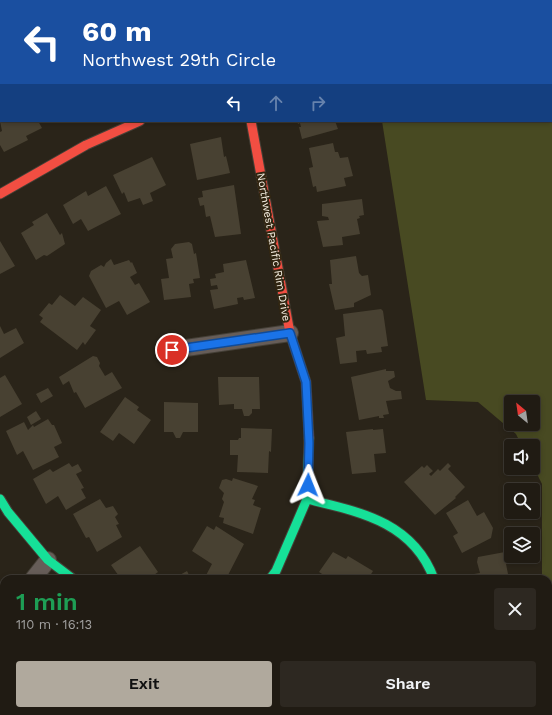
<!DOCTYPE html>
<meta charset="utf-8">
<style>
:root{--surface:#201b13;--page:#2d2821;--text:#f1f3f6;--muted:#a2a1a0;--line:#3d3933;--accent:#b0a99d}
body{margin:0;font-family:"Work Sans",sans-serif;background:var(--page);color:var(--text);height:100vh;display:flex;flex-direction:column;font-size:15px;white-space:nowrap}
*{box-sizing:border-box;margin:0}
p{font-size:13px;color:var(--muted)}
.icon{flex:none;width:22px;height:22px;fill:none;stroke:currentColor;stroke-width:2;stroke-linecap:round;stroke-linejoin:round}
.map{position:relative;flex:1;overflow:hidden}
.details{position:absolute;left:0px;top:575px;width:552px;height:140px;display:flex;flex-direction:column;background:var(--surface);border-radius:12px 12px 0 0;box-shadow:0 2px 6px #0003,0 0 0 1px var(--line)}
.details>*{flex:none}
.guide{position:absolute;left:0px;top:0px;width:552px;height:122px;box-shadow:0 2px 6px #0003,0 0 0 1px var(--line);background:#1a4fa0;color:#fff;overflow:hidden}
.needle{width:26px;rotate:331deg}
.tools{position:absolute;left:504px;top:395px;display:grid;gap:8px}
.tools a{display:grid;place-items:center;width:36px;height:36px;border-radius:4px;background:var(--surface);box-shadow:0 2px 6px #0003,0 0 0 1px var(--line);font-size:20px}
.pin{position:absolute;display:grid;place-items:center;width:34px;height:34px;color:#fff;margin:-17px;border:2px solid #fff;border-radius:50%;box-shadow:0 1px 4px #0007}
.me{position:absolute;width:44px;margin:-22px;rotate:2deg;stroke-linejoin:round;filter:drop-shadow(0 0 3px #0008)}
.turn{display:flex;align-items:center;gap:14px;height:84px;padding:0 16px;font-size:18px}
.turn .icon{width:52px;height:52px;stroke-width:2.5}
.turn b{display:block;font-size:28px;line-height:34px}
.lanes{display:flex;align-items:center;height:38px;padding:0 16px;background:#0003;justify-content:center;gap:20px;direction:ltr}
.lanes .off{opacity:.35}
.round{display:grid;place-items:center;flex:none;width:42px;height:42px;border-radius:4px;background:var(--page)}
.headline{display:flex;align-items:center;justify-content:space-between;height:68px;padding:0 16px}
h1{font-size:24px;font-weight:600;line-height:30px;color:#1e9e55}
.primary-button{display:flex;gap:8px;margin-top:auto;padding:8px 16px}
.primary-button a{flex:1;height:46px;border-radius:4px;background:var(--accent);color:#111;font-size:16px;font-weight:600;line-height:46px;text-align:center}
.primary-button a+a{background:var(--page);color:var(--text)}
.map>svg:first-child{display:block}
</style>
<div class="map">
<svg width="552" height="715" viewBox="0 0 552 715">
<rect width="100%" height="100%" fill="#2a2419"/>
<path fill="#484a22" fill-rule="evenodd" d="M360 0H552V715H530V711H548V579H542V484L533 466V446H522L516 434 478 402 426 400 382 121H551V1ZM511 402H533V424H511Z"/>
<path fill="#484132" d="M0 121H38L42 128 26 136 28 140 4 152 0 145V132L2 131Z
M297 121H335L338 129 302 139 299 127H301L300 123 298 124Z
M221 137 224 157 226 156 230 173 197 180 190 144Z
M333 143 335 152H338L340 158 348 157 353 176 344 178 346 186 317 192 316 186 313 187 309 168 313 167 309 148Z
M152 157 166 185 150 193 153 201 143 205 140 198 128 202 124 192 122 194 113 175Z
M234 185 241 234 215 237 210 216 206 217 204 205 200 206 198 198 203 197 202 191Z
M106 186 121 214 88 231 81 219 73 224 63 205 86 191 88 196Z
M362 199 364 215 359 216 360 218 357 219 360 234 342 237 343 245 323 247 317 221 329 220 328 217 322 216V204Z
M47 213 60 235 62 233 65 244 47 256 44 255 36 260 21 233 34 225 32 222Z
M0 241 15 266 0 274Z
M189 242 192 244 194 254 196 253 200 278 193 279 194 283 189 284 191 297 164 300 161 279 169 278 166 259 173 258 171 249 175 244Z
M356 256 359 273 362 276 368 275 371 295 354 303V307L335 310 329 284H332L330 260Z
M111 259 114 265 129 260 131 263 132 262 137 273 130 277 135 285 139 283 150 302 127 315 119 301 106 308 89 276 91 271 101 265 104 267 106 263Z
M246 260 255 298 244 300 243 297 237 298 238 304 214 309 210 290 218 289 217 285 211 286 210 279 216 278 215 274 224 272 223 264Z
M60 295 75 306 83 297 101 310 90 326 96 330 85 345 83 342 77 350 40 322 43 318 39 315 49 303 52 305Z
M381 309 383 311 388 346 381 347 382 352 367 354 366 350 356 351 357 362 340 364 336 338 345 336 343 314Z
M0 326 4 334 16 328 24 343 0 358Z
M93 356 97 357 100 363 99 366 105 376 112 372 122 388 85 408 76 392 74 393 69 381 63 385 59 377Z
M386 369V371H394L395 377 388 381 390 388 396 391H401L402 399 386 401 389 414 383 415 384 418H379V416L359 420 351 377Z
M5 375 22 404 0 417V378Z
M218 377H259L260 409H252V413L249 416H244L242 409H234V404L219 405Z
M48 388 53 396 41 403 36 394Z
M125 397 139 407 137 410 151 420 134 444 119 433 113 441 100 432Z
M164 402 198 403V432H183L180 438H176L173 432H164Z
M36 411 41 419 31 425 27 417Z
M48 419 52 425H54L62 443 54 447 59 457 33 470 23 451 17 455 6 431 24 422 28 430 33 425 34 427Z
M241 428 272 429 271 452 269 451 268 473 237 472 238 455H230V440H238L239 438H241Z
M373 429V430L383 429 386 453 374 454 376 472 352 474 346 432Z
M69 463 72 467 78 464 82 471 76 474 84 488 81 489 86 498 66 510 58 496 46 504 33 479 50 469 53 472Z
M448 463 451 466 448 469 465 487 455 497 456 498 435 515 404 482 422 466 424 468 427 465 433 471 429 474 431 476 438 469 440 471Z
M233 478 258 486 252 499 255 500 253 505 261 508 253 534 223 523 224 518 219 517 224 502 222 499 224 493 219 488 222 480 226 479 232 481Z
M100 499 106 508 113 506 118 514 115 517 119 524 116 525 122 537 97 552 89 537 86 538 73 514Z
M468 500 477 516 484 512 493 528 491 538 462 553 453 536 458 533 446 513Z
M207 526 214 530 216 526 244 544 226 579H204L212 564 192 551Z
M140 546 158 572 154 575 155 578 121 579 111 565Z
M333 552 346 559 348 556 373 571 368 579H330L319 572Z
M505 552V555L511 554 514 562 506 564 509 579H475L474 574 480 573 477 562 478 557Z
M187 571 191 579H180L178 576Z
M4 661V704L0 707V663Z
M196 711H244L246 715H198Z
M341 711H381V715H341Z"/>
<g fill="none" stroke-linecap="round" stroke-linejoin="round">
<defs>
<path id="street" d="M218 0V1
M172 350 290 333
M33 579 48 560
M0 616 4 612
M156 711 158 715
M109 715 116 711
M428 715 429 711"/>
<path id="fast" d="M0 499 8 512 48 560 73 579
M307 499C360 512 413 522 434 579
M270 579 276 571 307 499 309 438"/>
<path id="jam" d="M251 121 290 333 306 382 309 438
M0 194 86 145 140 121"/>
</defs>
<use href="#street" stroke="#454037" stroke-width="18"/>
<use href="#fast" stroke="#454037" stroke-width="11"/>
<use href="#jam" stroke="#454037" stroke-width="11"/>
<use href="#street" stroke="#665d58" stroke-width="16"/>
<use href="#fast" stroke="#16e098" stroke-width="9"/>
<use href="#jam" stroke="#f24e42" stroke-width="9"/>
</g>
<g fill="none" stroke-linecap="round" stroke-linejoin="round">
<defs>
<path id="route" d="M172 350 290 333 306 382 309 443 308 485"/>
</defs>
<use href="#route" stroke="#114b97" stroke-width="10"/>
<use href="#route" stroke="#1a73e8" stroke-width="7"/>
</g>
<g text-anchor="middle" stroke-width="4" stroke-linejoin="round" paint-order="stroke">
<g font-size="11" fill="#f8f1e4" stroke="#312612">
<text transform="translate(274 247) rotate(80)" y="4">Northwest Pacific Rim Drive</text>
</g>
</g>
</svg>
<div class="tools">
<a><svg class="needle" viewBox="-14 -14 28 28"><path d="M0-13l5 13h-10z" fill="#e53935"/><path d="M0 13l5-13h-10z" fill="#a2a1a0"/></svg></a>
<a><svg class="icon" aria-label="sound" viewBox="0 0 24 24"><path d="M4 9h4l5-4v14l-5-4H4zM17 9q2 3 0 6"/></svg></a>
<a><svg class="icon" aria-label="search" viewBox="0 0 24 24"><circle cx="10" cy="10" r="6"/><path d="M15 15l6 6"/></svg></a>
<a><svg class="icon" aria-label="layers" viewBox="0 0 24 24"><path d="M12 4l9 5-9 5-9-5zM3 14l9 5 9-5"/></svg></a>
</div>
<div class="pin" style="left:172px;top:350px;background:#d93025"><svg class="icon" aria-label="arrive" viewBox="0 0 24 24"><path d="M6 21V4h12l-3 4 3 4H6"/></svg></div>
<svg class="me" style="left:308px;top:485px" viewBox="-20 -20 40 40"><path d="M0-17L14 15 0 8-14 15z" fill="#1a73e8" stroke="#fff" stroke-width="4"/></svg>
<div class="guide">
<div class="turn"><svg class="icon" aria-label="left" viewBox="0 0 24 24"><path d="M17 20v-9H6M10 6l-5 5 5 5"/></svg><div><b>60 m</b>Northwest 29th Circle</div></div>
<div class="lanes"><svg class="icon" aria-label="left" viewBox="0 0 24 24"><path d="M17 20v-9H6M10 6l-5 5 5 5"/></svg><svg class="icon off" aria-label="ahead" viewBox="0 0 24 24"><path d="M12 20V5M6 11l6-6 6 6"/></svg><svg class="icon off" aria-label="right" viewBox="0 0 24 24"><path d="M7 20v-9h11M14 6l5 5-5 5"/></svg></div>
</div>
<section class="details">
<div class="headline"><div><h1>1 min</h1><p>110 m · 16:13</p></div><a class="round"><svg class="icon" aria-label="close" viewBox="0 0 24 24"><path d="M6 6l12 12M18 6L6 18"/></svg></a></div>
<div class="primary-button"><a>Exit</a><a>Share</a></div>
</section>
</div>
